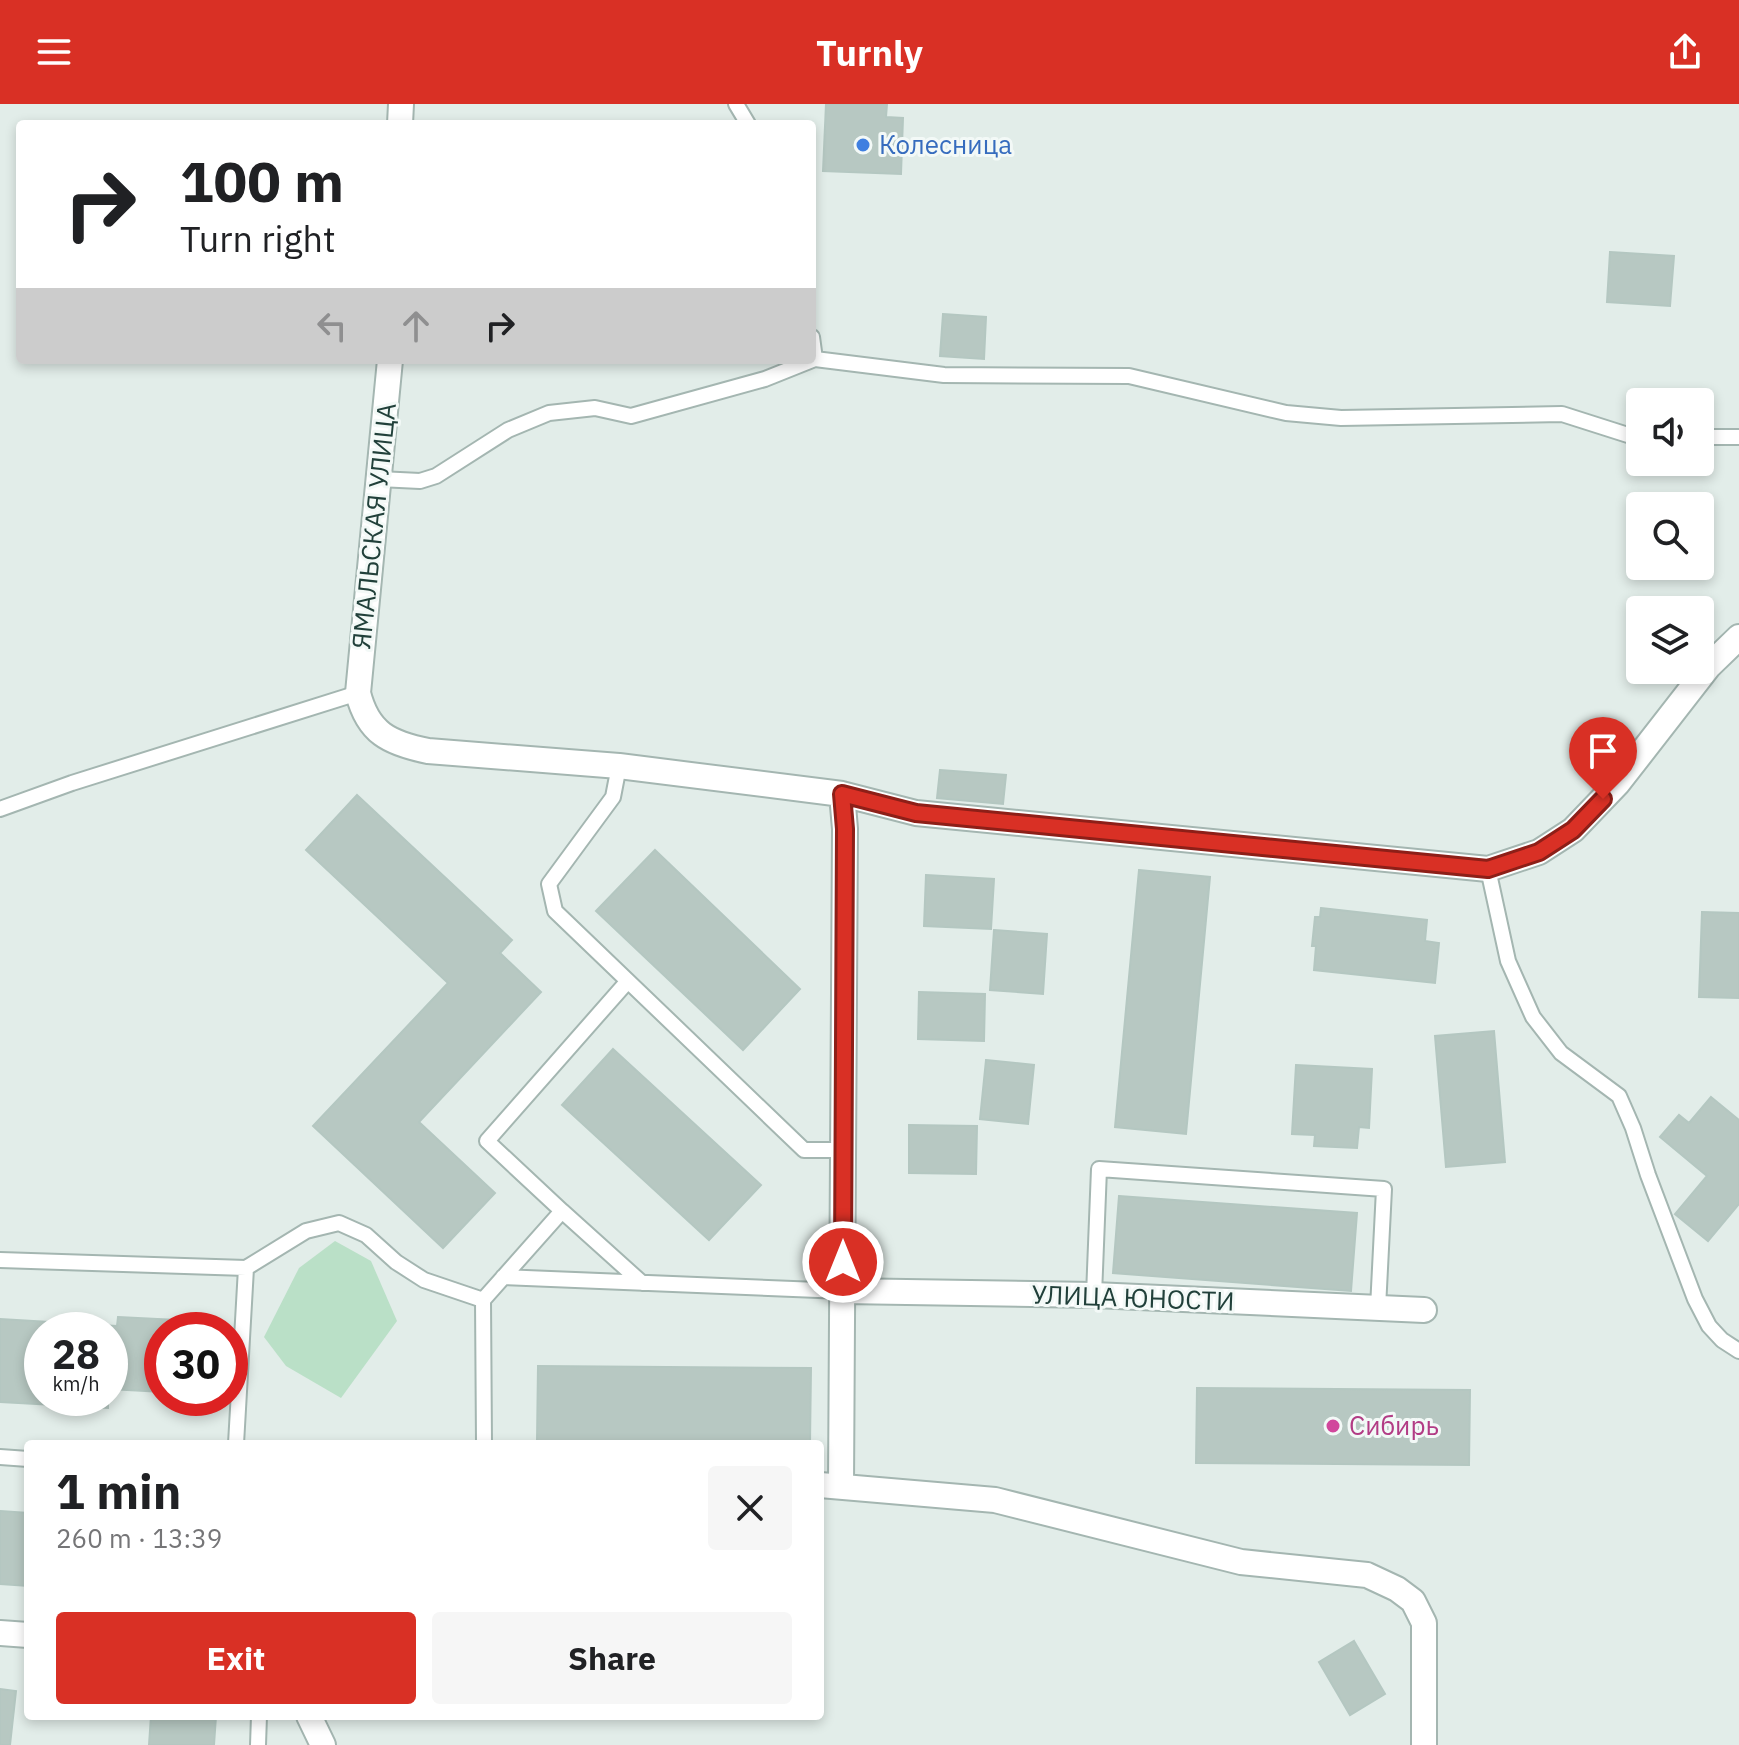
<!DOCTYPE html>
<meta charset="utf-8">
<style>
:root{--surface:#fff;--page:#f6f6f6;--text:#202124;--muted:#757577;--accent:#d93025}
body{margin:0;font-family:"IBM Plex Sans",sans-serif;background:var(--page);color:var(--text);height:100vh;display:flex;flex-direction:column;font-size:30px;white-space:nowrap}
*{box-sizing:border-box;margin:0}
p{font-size:26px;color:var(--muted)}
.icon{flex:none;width:44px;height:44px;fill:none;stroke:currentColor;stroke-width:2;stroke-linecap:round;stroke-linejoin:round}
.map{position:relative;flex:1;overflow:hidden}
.side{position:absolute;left:24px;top:1336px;width:800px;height:280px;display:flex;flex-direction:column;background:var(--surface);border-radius:8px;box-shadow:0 4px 12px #0003}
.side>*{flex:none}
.top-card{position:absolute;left:16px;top:16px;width:800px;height:244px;border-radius:8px;box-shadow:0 4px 12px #0003;background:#fff;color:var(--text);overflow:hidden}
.fabs{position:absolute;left:1626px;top:284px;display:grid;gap:16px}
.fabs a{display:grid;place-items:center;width:88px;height:88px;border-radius:8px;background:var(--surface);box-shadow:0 4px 12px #0003;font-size:40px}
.speed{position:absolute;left:24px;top:1208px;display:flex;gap:16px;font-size:40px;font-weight:700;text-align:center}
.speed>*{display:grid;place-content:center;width:104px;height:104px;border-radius:50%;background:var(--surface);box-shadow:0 4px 12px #0003;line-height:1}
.speed small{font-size:20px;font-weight:400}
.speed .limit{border:12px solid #d22;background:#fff;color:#111}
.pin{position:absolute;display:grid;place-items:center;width:68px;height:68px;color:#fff;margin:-82px -34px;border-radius:50% 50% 50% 0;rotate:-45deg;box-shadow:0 0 8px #0007}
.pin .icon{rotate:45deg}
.me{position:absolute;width:88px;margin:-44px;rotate:0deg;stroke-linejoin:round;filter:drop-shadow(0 0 6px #0008)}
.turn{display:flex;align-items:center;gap:28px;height:168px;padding:0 32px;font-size:36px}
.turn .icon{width:104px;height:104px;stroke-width:2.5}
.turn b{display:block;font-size:56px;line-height:68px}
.lanes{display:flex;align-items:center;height:76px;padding:0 32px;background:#0003;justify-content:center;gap:40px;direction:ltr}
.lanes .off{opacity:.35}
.round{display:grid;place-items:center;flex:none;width:84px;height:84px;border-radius:8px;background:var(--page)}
.overview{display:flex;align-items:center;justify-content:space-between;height:136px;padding:0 32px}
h1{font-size:48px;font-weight:700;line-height:60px}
.action{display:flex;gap:16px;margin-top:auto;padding:16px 32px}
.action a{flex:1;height:92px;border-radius:8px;background:var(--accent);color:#fff;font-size:32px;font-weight:700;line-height:92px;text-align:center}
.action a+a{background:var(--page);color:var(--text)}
header{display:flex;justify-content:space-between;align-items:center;height:104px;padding:0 32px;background:var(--accent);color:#fff;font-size:36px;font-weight:700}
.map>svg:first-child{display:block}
</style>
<header><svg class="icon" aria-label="menu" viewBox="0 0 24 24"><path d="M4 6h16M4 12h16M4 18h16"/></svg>Turnly<svg class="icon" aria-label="share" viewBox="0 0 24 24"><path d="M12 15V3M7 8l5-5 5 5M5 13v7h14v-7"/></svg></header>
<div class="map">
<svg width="1739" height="1641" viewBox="0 0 1739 1641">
<rect width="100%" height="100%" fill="#e2ede9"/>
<path fill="#bae0c7" d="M335 1137 371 1157 397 1217 341 1294 286 1262 264 1233 299 1164Z"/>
<path fill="#b7c8c2" stroke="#b4c7c1" stroke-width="2" d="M826 0H887L886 13 903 14 901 70 823 67Z
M1610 148 1674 152 1670 202 1607 198Z
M943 210 986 213 984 255 940 252Z
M940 666 1006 671 1003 700 937 694Z
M357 691 512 836 500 849 541 888 419 1018 495 1089 443 1144 313 1022 448 879 306 746Z
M655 746 800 885 743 946 596 807Z
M1139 766 1210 773 1186 1030 1115 1023Z
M926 771 994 775 991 825 924 822Z
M1321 804 1427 816 1425 837 1439 839 1435 879 1314 866 1316 842H1312L1315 813H1320Z
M1702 808 1739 809V894L1699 893Z
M994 826 1047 830 1043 890 990 886Z
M919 888 985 890 984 937 918 935Z
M1494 927 1505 1058 1446 1063 1435 932Z
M613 945 761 1081 709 1136 562 1001Z
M986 956 1034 961 1028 1020 980 1015Z
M1296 961 1372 965 1369 1024 1359 1023 1357 1044 1314 1042 1315 1031 1292 1030Z
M1711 993 1739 1016V1100L1708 1137 1675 1110 1707 1072 1660 1033 1679 1011 1689 1019Z
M909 1021 977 1022 976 1070 909 1069Z
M1119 1092 1357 1109 1351 1187 1113 1169Z
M118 1213 216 1218 215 1226H162V1288L110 1285V1226H42V1294H108V1304L0 1298V1215L117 1222Z
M538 1262 811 1264 810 1339 537 1337Z
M1197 1284 1470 1286 1469 1361 1196 1359Z
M0 1407 28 1409V1482L0 1480Z
M1354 1537 1385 1590 1350 1611 1319 1558Z
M0 1585 16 1587 10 1641H0Z
M151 1612H216L214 1641H149Z"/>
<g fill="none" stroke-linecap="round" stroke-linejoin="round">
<defs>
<path id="lane" d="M736 0 748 20
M812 233 815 255
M1700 333H1739
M379 375 420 377 436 372 508 326 549 309 595 304 631 312 765 275 815 255 944 271 1129 272 1286 309 1341 314 1562 310 1631 332H1640
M619 662 613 693 549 780 555 807 804 1046H843
M0 705 72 679 358 589
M1488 765 1508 857 1533 913 1561 949 1619 992 1633 1024 1648 1071 1695 1195 1709 1222 1722 1236 1739 1247
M562 1107 642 1179
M0 1156 246 1164 306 1127 339 1119 366 1131 396 1158 424 1176 483 1196
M503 1173 843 1187
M1094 1191 1099 1065 1384 1085 1378 1204
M236 1340 246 1164
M484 1340 483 1196 562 1107 487 1037 627 878
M0 1353 28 1355
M258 1641 259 1612"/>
<path id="street" d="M400 20 401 0
M390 256 358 589C368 629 389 639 428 647L619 662 842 690 916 709 1488 765 1539 748 1573 726 1618 679 1709 562 1739 533
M843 1187 1094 1191 1424 1206
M820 1381 995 1396 1241 1458 1367 1471 1397 1485 1413 1497 1424 1519V1641
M841 1381 845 725 842 690
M0 1529 28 1531
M309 1612 323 1641"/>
</defs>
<use href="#lane" stroke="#a4b6b1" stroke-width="18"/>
<use href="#street" stroke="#a4b6b1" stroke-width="28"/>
<use href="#lane" stroke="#fff" stroke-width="14"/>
<use href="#street" stroke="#fff" stroke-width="24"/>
</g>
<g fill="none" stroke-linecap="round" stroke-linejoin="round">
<defs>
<path id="route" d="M843 1158 845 725 842 690 916 709 1488 765 1539 748 1573 726 1603 695"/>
</defs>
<use href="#route" stroke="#8d1f18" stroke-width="20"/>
<use href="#route" stroke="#d93025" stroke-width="14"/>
</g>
<circle fill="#3f7fe0" stroke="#f3f9f7" stroke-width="3" cx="863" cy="41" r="8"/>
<circle fill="#d1479c" stroke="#f3f9f7" stroke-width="3" cx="1333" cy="1322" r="8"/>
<g text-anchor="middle" stroke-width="6" stroke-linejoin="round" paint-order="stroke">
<g font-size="26" fill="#366cbe" stroke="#f3f9f7" text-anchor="start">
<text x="879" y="50">Колесница</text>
</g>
<g font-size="26" fill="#21403a" stroke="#f3f9f7">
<text transform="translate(374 422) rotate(-84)" y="9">ЯМАЛЬСКАЯ УЛИЦА</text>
<text transform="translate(1133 1194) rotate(2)" y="9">УЛИЦА ЮНОСТИ</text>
</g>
<g font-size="26" fill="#b23c85" stroke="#f3f9f7" text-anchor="start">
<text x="1349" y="1331">Сибирь</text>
</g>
</g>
</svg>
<div class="fabs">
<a><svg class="icon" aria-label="sound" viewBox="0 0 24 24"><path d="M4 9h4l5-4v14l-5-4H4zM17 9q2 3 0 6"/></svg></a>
<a><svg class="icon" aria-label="search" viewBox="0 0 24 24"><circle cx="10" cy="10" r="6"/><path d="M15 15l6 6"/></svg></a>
<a><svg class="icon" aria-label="layers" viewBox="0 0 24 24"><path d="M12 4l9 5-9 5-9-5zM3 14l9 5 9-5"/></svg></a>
</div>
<div class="speed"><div>28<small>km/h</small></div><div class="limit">30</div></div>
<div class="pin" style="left:1603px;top:695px;background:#d93025"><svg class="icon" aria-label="arrive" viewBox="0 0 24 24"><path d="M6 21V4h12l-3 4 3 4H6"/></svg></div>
<svg class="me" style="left:843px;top:1158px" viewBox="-20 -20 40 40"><circle r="17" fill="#d93025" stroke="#fff" stroke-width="3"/><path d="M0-11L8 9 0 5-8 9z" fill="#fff"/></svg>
<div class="top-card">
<div class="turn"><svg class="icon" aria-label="right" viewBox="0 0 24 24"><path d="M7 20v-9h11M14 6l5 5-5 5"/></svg><div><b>100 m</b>Turn right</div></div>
<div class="lanes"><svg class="icon off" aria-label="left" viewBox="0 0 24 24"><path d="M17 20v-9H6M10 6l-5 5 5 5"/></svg><svg class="icon off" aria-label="ahead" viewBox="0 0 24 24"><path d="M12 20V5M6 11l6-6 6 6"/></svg><svg class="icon" aria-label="right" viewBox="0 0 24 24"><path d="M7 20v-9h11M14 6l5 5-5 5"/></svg></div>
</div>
<section class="side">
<div class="overview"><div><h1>1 min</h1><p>260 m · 13:39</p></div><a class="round"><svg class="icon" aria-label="close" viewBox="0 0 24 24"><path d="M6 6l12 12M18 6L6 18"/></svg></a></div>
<div class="action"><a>Exit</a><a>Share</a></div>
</section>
</div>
